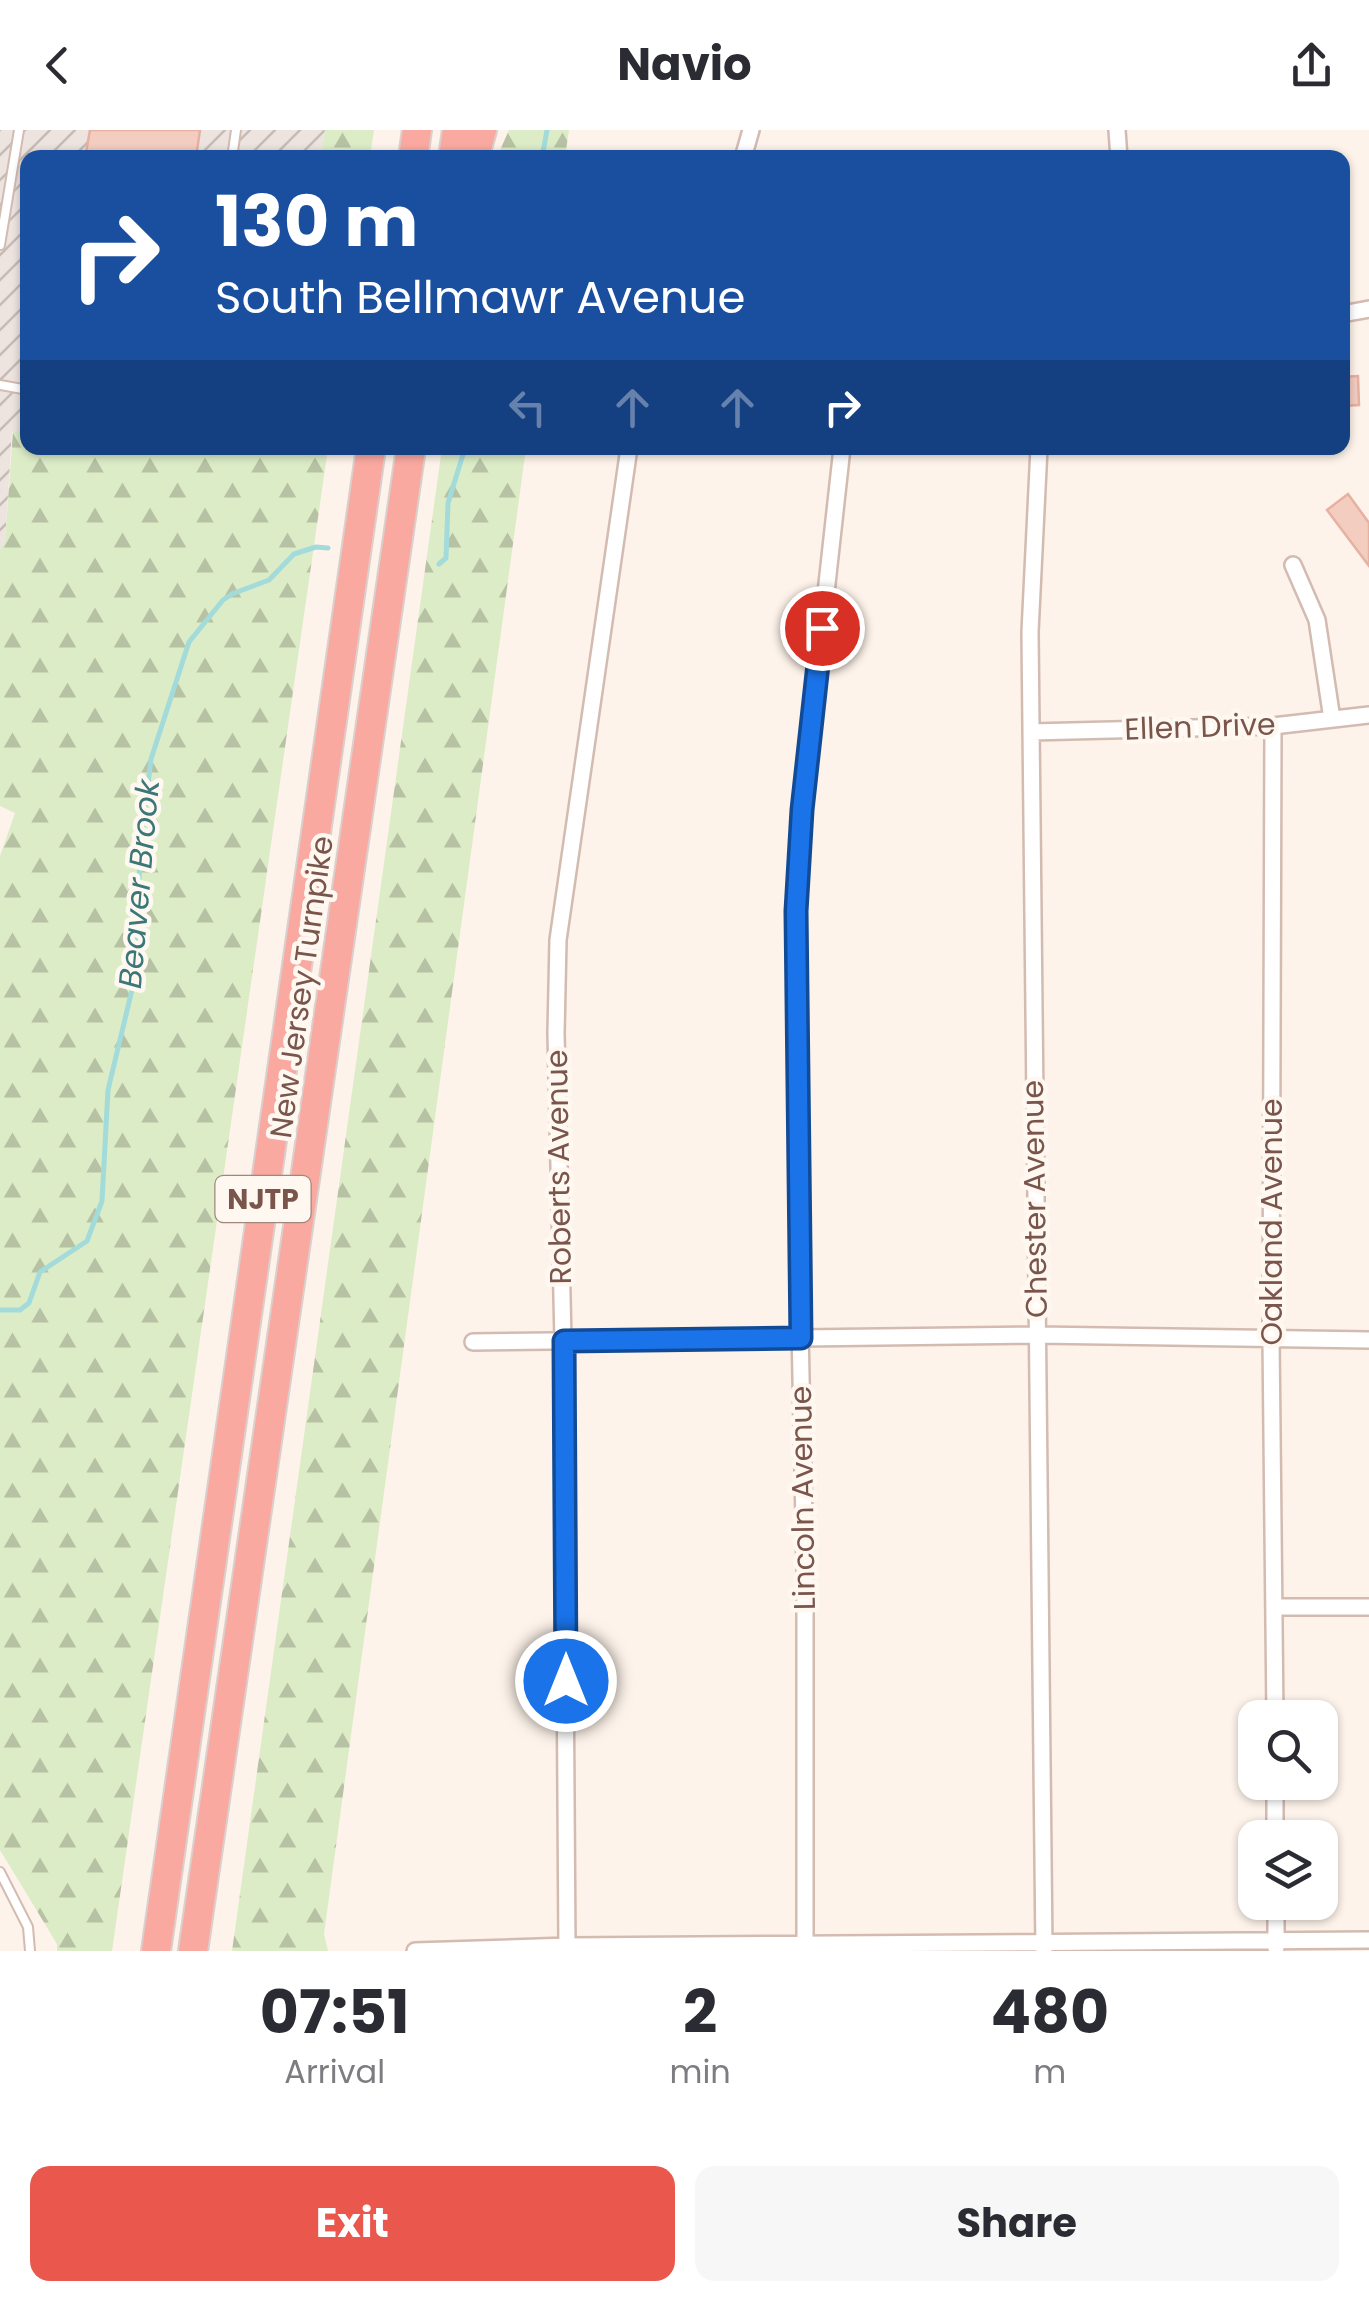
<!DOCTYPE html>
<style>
:root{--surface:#fff;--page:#f7f7f7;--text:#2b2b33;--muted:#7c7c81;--accent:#ea574d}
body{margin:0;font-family:Poppins,sans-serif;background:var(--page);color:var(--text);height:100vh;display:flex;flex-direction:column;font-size:38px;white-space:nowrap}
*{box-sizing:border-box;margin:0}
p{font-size:32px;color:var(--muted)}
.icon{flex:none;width:55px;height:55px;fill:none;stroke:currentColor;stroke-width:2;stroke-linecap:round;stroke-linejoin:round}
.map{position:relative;height:1821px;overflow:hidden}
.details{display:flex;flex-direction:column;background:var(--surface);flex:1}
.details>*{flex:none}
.guide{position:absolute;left:20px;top:20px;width:1330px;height:305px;border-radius:20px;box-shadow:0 2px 8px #0004;background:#1a4fa0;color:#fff;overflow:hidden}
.buttons{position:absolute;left:1238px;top:1570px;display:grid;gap:20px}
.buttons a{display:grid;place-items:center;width:100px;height:100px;border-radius:20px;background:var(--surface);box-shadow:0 2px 8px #0004;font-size:50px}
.pin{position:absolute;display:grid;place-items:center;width:85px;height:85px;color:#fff;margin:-42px;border:5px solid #fff;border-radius:50%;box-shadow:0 2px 10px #0007}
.me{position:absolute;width:110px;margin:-55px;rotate:0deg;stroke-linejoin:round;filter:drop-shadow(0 0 8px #0008)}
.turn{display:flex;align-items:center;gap:35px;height:210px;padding:0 30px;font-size:45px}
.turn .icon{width:130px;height:130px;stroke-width:2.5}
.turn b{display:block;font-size:70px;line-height:85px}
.lanes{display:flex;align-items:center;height:95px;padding:0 30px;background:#0003;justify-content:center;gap:50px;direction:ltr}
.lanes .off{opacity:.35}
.eta{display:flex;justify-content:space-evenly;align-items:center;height:170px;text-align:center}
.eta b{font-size:60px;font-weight:700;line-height:70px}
.cta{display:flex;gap:20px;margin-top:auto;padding:20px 30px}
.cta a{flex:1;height:115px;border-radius:20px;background:var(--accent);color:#fff;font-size:40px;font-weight:700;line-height:115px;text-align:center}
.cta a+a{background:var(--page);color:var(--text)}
header{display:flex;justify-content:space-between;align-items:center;height:130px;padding:0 30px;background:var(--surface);font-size:45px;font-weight:700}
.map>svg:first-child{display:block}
</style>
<header><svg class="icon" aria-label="back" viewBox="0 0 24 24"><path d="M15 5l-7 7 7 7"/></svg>Navio<svg class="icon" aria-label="share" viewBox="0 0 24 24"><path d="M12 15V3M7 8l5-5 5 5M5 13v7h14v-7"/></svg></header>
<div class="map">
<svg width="1369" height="1821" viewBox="0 0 1369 1821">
<defs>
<pattern id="industrial-furrows" width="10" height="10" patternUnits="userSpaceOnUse" patternTransform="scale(2.5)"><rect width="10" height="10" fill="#ede4e0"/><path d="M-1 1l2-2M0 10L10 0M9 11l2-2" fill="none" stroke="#c5bcb8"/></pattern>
<pattern id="forest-firs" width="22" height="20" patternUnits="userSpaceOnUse" patternTransform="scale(2.5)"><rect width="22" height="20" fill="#dcecc7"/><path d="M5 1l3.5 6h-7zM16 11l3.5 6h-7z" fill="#b7c2a4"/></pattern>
</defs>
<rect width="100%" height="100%" fill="#fdf3ea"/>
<path fill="url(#industrial-furrows)" d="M0 0H325L321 27 28 28 27 301 12 302 5 411 0 419Z"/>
<path fill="url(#forest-firs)" d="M325 0H374L370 27H321Z
M509 0H569L565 27H497Z
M13 301H27L28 318H328L112 1821H57V1814L0 1720V726L15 683 0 676V419L5 411Z
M442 318H526L324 1804 328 1821H232Z"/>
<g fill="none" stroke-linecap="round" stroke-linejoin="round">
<path stroke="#a3dbdb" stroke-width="5" d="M542 28 547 0
M439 434 446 428 448 373 465 318
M0 1180H20L29 1173 40 1142 87 1111 102 1071 108 960 136 843 140 721 151 629 189 512 223 470 232 464 269 450 294 424 316 417 328 418"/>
</g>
<path fill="#f4cdc1" stroke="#e7b0a0" stroke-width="2.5" d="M90 0H200L196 28H85Z
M1358 246 1359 275 1342 276V247Z
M1348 364 1369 393V436L1327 380Z"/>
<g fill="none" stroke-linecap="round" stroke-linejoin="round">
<defs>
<path id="service" d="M232 28 236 0
M0 115 19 0
M0 255 28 260
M0 1742 28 1797 30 1821"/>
<path id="minor" d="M1117 0 1119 28
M743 28 751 0
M1342 184 1369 179
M1039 318 1030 502 1044 1821
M1293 435 1317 490 1332 589
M1273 596 1271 1208 1275 1588
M1031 602 1273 596 1369 585
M473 1212 1037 1205 1369 1210
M1274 1477H1369
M1275 1652V1708
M1276 1772V1818
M415 1821 568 1816 1369 1810
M567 1821 563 1211 556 903 558 810 629 318
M805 1821V1439L797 1055 796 781 802 680 842 318"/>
<path id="motorway" d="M413 28 417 0
M453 28 457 0
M474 28 482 0
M156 1821 371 318
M193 1821 411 318"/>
</defs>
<use href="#service" stroke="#d3bbb1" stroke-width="12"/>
<use href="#minor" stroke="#d3bbb1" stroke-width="20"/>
<use href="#motorway" stroke="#dacfcd" stroke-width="32"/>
<use href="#service" stroke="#fff" stroke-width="8"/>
<use href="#minor" stroke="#fff" stroke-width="15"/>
<use href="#motorway" stroke="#f9a9a0" stroke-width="28"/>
</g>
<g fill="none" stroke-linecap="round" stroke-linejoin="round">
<defs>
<path id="route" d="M566 1551 564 1211 801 1208 796 781 802 680 822 498"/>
</defs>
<use href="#route" stroke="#114b97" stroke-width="25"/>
<use href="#route" stroke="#1a73e8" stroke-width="18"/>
</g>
<g text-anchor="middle" stroke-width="9" stroke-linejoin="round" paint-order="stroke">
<rect fill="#fff8f1" stroke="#a2867d" stroke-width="2.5" x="215.5" y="1046" width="95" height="46" rx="8"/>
<g font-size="28" font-weight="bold" fill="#7a554b">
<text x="263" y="1079">NJTP</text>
</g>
<g font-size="30" fill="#7a554b" stroke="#fff8f1">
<text transform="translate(1200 597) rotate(-2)" y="10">Ellen Drive</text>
<text transform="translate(302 857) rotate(-82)" y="10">New Jersey Turnpike</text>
<text transform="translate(559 1037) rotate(-91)" y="10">Roberts Avenue</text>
<text transform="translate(1035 1069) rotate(-91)" y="10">Chester Avenue</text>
<text transform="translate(1272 1092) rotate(-90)" y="10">Oakland Avenue</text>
<text transform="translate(803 1368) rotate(-91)" y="10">Lincoln Avenue</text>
</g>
<g font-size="32" font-style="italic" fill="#3b7778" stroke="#fff8f1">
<text transform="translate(139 754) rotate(-85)" y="11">Beaver Brook</text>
</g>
</g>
</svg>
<div class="buttons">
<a><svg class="icon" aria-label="search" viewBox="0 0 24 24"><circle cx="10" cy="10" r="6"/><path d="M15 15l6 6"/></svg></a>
<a><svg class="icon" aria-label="layers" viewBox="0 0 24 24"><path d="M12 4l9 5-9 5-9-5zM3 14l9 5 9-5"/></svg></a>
</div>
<div class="pin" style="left:822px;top:498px;background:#d93025"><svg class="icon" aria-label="arrive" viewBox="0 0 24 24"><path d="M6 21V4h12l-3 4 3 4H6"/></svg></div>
<svg class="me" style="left:566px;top:1551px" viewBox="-20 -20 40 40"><circle r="17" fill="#1a73e8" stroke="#fff" stroke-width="3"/><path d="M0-11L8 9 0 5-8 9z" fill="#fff"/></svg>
<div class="guide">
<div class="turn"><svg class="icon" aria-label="right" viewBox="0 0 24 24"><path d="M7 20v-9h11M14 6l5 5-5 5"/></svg><div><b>130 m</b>South Bellmawr Avenue</div></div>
<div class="lanes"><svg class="icon off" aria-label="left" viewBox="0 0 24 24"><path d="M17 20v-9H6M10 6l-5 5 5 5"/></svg><svg class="icon off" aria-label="ahead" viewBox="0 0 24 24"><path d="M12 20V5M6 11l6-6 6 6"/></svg><svg class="icon off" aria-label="ahead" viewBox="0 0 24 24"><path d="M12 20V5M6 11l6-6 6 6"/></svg><svg class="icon" aria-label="right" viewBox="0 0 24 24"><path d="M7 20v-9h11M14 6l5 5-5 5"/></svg></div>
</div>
</div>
<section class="details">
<div class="eta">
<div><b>07:51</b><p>Arrival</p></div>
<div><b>2</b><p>min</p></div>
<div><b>480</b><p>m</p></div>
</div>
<div class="cta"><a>Exit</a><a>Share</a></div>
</section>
